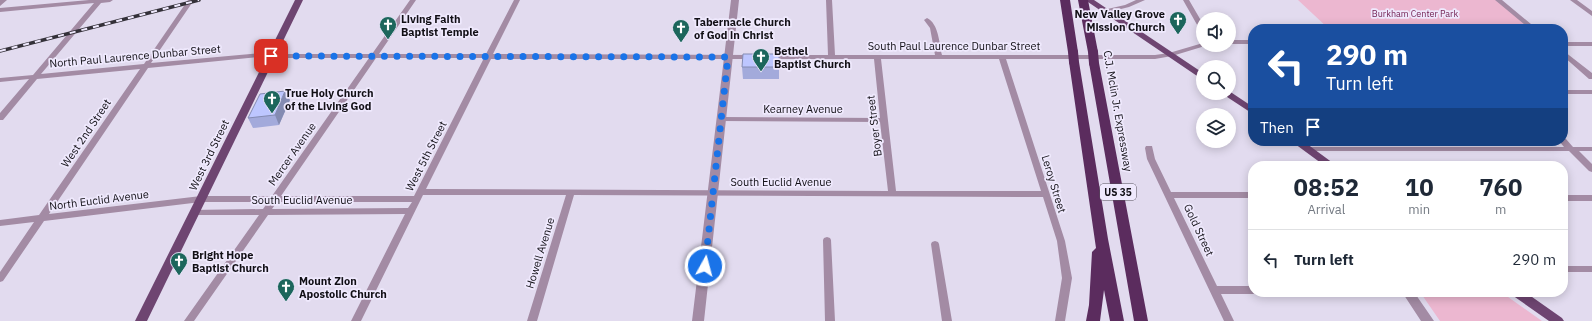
<!DOCTYPE html>
<style>
:root{--surface:#fff;--page:#f2f2f3;--text:#1f2937;--muted:#747a83;--line:#e0e1e3}
body{margin:0;font-family:"IBM Plex Sans",sans-serif;background:var(--page);color:var(--text);height:100vh;display:flex;flex-direction:column;font-size:15px;white-space:nowrap}
*{box-sizing:border-box;margin:0}
p{font-size:13px;color:var(--muted)}
.icon{flex:none;width:22px;height:22px;fill:none;stroke:currentColor;stroke-width:2;stroke-linecap:round;stroke-linejoin:round}
.map{position:relative;flex:1;overflow:hidden}
.drawer{position:absolute;left:1248px;top:161px;width:320px;height:136px;display:flex;flex-direction:column;background:var(--surface);border-radius:16px;box-shadow:0 2px 10px #0003}
.drawer>*{flex:none}
.top-card{position:absolute;left:1248px;top:24px;width:320px;height:122px;border-radius:16px;box-shadow:0 2px 10px #0003;background:#1a4fa0;color:#fff;overflow:hidden}
.controls{position:absolute;left:1196px;top:12px;display:grid;gap:8px}
.controls a{display:grid;place-items:center;width:40px;height:40px;border-radius:50%;background:var(--surface);box-shadow:0 2px 10px #0003;font-size:20px}
.pin{position:absolute;display:grid;place-items:center;width:34px;height:34px;color:#fff;margin:-17px;border-radius:8px;box-shadow:0 2px 6px #0006}
.me{position:absolute;width:44px;margin:-22px;rotate:7deg;stroke-linejoin:round;filter:drop-shadow(0 0 3px #0008)}
.turn{display:flex;align-items:center;gap:14px;height:84px;padding:0 12px;font-size:18px}
.turn .icon{width:52px;height:52px;stroke-width:2.5}
.turn b{display:block;font-size:28px;line-height:34px}
.then{display:flex;align-items:center;height:38px;padding:0 12px;background:#0003;gap:8px;font-size:15px}
.eta{display:flex;justify-content:space-evenly;align-items:center;height:68px;text-align:center}
.eta b{font-size:24px;font-weight:700;line-height:28px}
ul{padding:0;list-style:none}
li{display:flex;align-items:center;gap:12px;height:60px;padding:0 12px;border-top:1px solid var(--line)}
li div{flex:1}
li b{display:block;font-size:15px}
li em{font-style:normal}
.map>svg:first-child{display:block}
</style>
<div class="map">
<svg width="1592" height="321" viewBox="0 0 1592 321">
<rect width="100%" height="100%" fill="#e2dbef"/>
<path fill="#ecb7d0" d="M1298 0H1498L1534 29H1329Z
M1420 292H1501L1542 321H1440Z"/>
<g fill="none" stroke-linecap="round" stroke-linejoin="round">
<path fill="#a38ba4" fill-rule="evenodd" d="M0 0H7L0 6Z
M89 0H113L110 2 101 3 41 74 144 64 188 0H194L151 63 272 52 275 54H372L410 0H416L379 54H486L514 0H520L493 54 754 55 757 57 754 59H491L426 189 888 191 880 122 721 121 717 119 721 117 880 118 874 59H767L764 57 767 55H828L826 0H832L835 55H935L930 28 924 20 927 18C939 24 939 43 942 55H1155L1169 53 1203 43V45H1206L1205 46 1172 56 1155 59H1006L1065 241 1072 278 1065 321H1055L1062 278 1057 241 1043 197 574 195 537 321H527L566 195H423L361 321H351L405 214 268 215 194 321H184L259 215H194L191 214 190 212 191 210 263 209 268 202H201L44 221 3 281 0 282V272L34 222 0 226V220L39 215 140 69 37 79 3 120H0V113L29 79 0 82V78L33 75 94 3 0 12V8ZM268 56 271 58H369L272 196H201L49 214 148 68ZM376 58H484L414 196H281ZM881 59H999L1041 191H896ZM277 202H412L408 208 272 209Z
M1136 0H1145L1129 7 1105 13 1102 11 1103 10 1125 5Z
M1183 0H1189L1203 24V32L1200 30Z
M1495 0H1502L1537 29H1530Z
M1570 0H1577L1592 11V16Z
M1229 40H1253V44H1229Z
M1563 42H1592V46H1563Z
M1563 51 1565 52 1592 73V79H1589L1563 56Z
M1563 90H1592V94H1563Z
M1563 139H1566L1573 147H1592V151H1579L1592 164V172L1589 171 1569 151H1308L1304 149 1308 147H1564L1559 141H1563Z
M1146 146H1152L1155 159 1171 192H1253V198H1174L1217 286H1253V292H1257L1253 294H1221L1234 321H1224L1147 159 1145 148Z
M1563 195H1592V201H1563Z
M827 237 830 238 831 240 835 321H825L823 240 824 238Z
M935 241 938 242 939 244 952 321H942L931 244 932 242Z
M1563 266H1592V272H1563Z"/>
<path fill="#a38ba4" fill-rule="evenodd" d="M731 0H739L704 321H692Z
M1402 292H1414L1434 321H1421Z"/>
<path fill="#6e4571" fill-rule="evenodd" d="M295 0H303L147 321H135Z
M1085 0H1094L1203 73V80Z
M1229 91 1253 107V114L1221 93H1229Z
M1291 141H1303L1337 166H1325Z
M1510 292H1525L1562 318 1564 321H1549L1512 295Z"/>
<path fill="#5b2c5e" fill-rule="evenodd" d="M1060 0H1070L1078 52 1077 54 1073 55 1068 52Z
M1078 0H1088L1098 52 1097 54 1093 55 1088 52Z
M1074 59 1079 62 1108 239 1124 321H1110L1104 290 1100 321H1086L1089 305 1092 252 1096 248 1069 62Z
M1094 60 1099 63 1148 321H1134L1089 63Z"/>
<defs>
<path id="rail" d="M0 51 199 0"/>
</defs>
<use href="#rail" stroke="#343139" stroke-width="3.5"/>
<use href="#rail" stroke="#efe9fd" stroke-width="2" stroke-dasharray="6" stroke-linecap="butt"/>
<path stroke="#5b2c5e" stroke-width="10" d="M1073 52 1074 62
M1093 52 1094 63"/>
</g>
<path fill="#a3aadb" d="M779 54V79H743L742 67Z
M290 100 279 125 253 128 248 118Z"/>
<path fill="#848bb2" d="M285 91 290 100 279 125 275 115Z"/>
<path fill="#bdc6ff" stroke="#848bb2" d="M743 54H779V67H742Z
M285 91 275 115 248 118 260 94Z"/>
<g fill="none" stroke-linecap="round" stroke-linejoin="round">
<path stroke="#1a73e8" stroke-width="7" stroke-dasharray="0 12.6" d="M271 56 728 57 705 266"/>
</g>
<defs>
<symbol id="church-pin" viewBox="-11 -11 22 30"><path d="M0 17L-7.5 6A9.5 9.5 0 1 1 7.5 6Z" fill="#1c665c" stroke="#efe9fd"/><path d="M-1.2-6h2.4v3.5h3.3v2.4h-3.3V6h-2.4V-.1h-3.3v-2.4h3.3Z" fill="#fff"/></symbol>
</defs>
<g fill-rule="evenodd">
<use href="#church-pin" x="1168" y="10" width="20" height="27"/>
<use href="#church-pin" x="378" y="15" width="20" height="27"/>
<use href="#church-pin" x="671" y="18" width="20" height="27"/>
<use href="#church-pin" x="751" y="47" width="20" height="27"/>
<use href="#church-pin" x="262" y="89" width="20" height="27"/>
<use href="#church-pin" x="169" y="251" width="20" height="27"/>
<use href="#church-pin" x="276" y="277" width="20" height="27"/>
</g>
<g text-anchor="middle" stroke-width="3.5" stroke-linejoin="round" paint-order="stroke">
<g font-size="9" fill="#701b4d" stroke="#efe9fd">
<text x="1415" y="17">Burkham Center Park</text>
</g>
<rect fill="#efe9fd" stroke="#54505b" stroke-width="1" x="1100" y="184" width="36" height="16" rx="3"/>
<g font-size="10" font-weight="bold" fill="#110f15">
<text x="1118" y="196">US 35</text>
</g>
<g font-size="11" font-weight="bold" fill="#110f15" stroke="#efe9fd" text-anchor="start">
<text x="1165" y="18" text-anchor="end">New Valley Grove<tspan x="1165" dy="13">Mission Church</tspan></text>
<text x="401" y="23">Living Faith<tspan x="401" dy="13">Baptist Temple</tspan></text>
<text x="694" y="26">Tabernacle Church<tspan x="694" dy="13">of God in Christ</tspan></text>
<text x="774" y="55">Bethel<tspan x="774" dy="13">Baptist Church</tspan></text>
<text x="285" y="97">True Holy Church<tspan x="285" dy="13">of the Living God</tspan></text>
<text x="192" y="259">Bright Hope<tspan x="192" dy="13">Baptist Church</tspan></text>
<text x="299" y="285">Mount Zion<tspan x="299" dy="13">Apostolic Church</tspan></text>
</g>
<g font-size="11" fill="#110f15" stroke="#efe9fd">
<text x="954" y="50">South Paul Laurence Dunbar Street</text>
<text transform="translate(135 56) rotate(-5)" y="4">North Paul Laurence Dunbar Street</text>
<text x="803" y="113">Kearney Avenue</text>
<text transform="translate(1118 111) rotate(80)" y="4">C.J. Mclin Jr. Expressway</text>
<text transform="translate(874 126) rotate(-97)" y="4">Boyer Street</text>
<text transform="translate(86 133) rotate(-56)" y="4">West 2nd Street</text>
<text transform="translate(292 154) rotate(-55)" y="4">Mercer Avenue</text>
<text transform="translate(209 155) rotate(-64)" y="4">West 3rd Street</text>
<text transform="translate(426 156) rotate(-63)" y="4">West 5th Street</text>
<text x="781" y="186">South Euclid Avenue</text>
<text transform="translate(1054 184) rotate(73)" y="4">Leroy Street</text>
<text transform="translate(99 200) rotate(-7)" y="4">North Euclid Avenue</text>
<text x="302" y="204">South Euclid Avenue</text>
<text transform="translate(1199 230) rotate(65)" y="4">Gold Street</text>
<text transform="translate(540 253) rotate(-73)" y="4">Howell Avenue</text>
</g>
</g>
</svg>
<div class="controls">
<a><svg class="icon" aria-label="sound" viewBox="0 0 24 24"><path d="M4 9h4l5-4v14l-5-4H4zM17 9q2 3 0 6"/></svg></a>
<a><svg class="icon" aria-label="search" viewBox="0 0 24 24"><circle cx="10" cy="10" r="6"/><path d="M15 15l6 6"/></svg></a>
<a><svg class="icon" aria-label="layers" viewBox="0 0 24 24"><path d="M12 4l9 5-9 5-9-5zM3 14l9 5 9-5"/></svg></a>
</div>
<div class="pin" style="left:271px;top:56px;background:#d93025"><svg class="icon" aria-label="arrive" viewBox="0 0 24 24"><path d="M6 21V4h12l-3 4 3 4H6"/></svg></div>
<svg class="me" style="left:705px;top:266px" viewBox="-20 -20 40 40"><circle r="17" fill="#1a73e8" stroke="#fff" stroke-width="3"/><path d="M0-11L8 9 0 5-8 9z" fill="#fff"/></svg>
<div class="top-card">
<div class="turn"><svg class="icon" aria-label="left" viewBox="0 0 24 24"><path d="M17 20v-9H6M10 6l-5 5 5 5"/></svg><div><b>290 m</b>Turn left</div></div>
<div class="then">Then<svg class="icon" aria-label="arrive" viewBox="0 0 24 24"><path d="M6 21V4h12l-3 4 3 4H6"/></svg></div>
</div>
<section class="drawer">
<div class="eta">
<div><b>08:52</b><p>Arrival</p></div>
<div><b>10</b><p>min</p></div>
<div><b>760</b><p>m</p></div>
</div>
<ul>
<li><svg class="icon" aria-label="left" viewBox="0 0 24 24"><path d="M17 20v-9H6M10 6l-5 5 5 5"/></svg><div><b>Turn left</b></div><em>290 m</em></li>
</ul>
</section>
</div>
